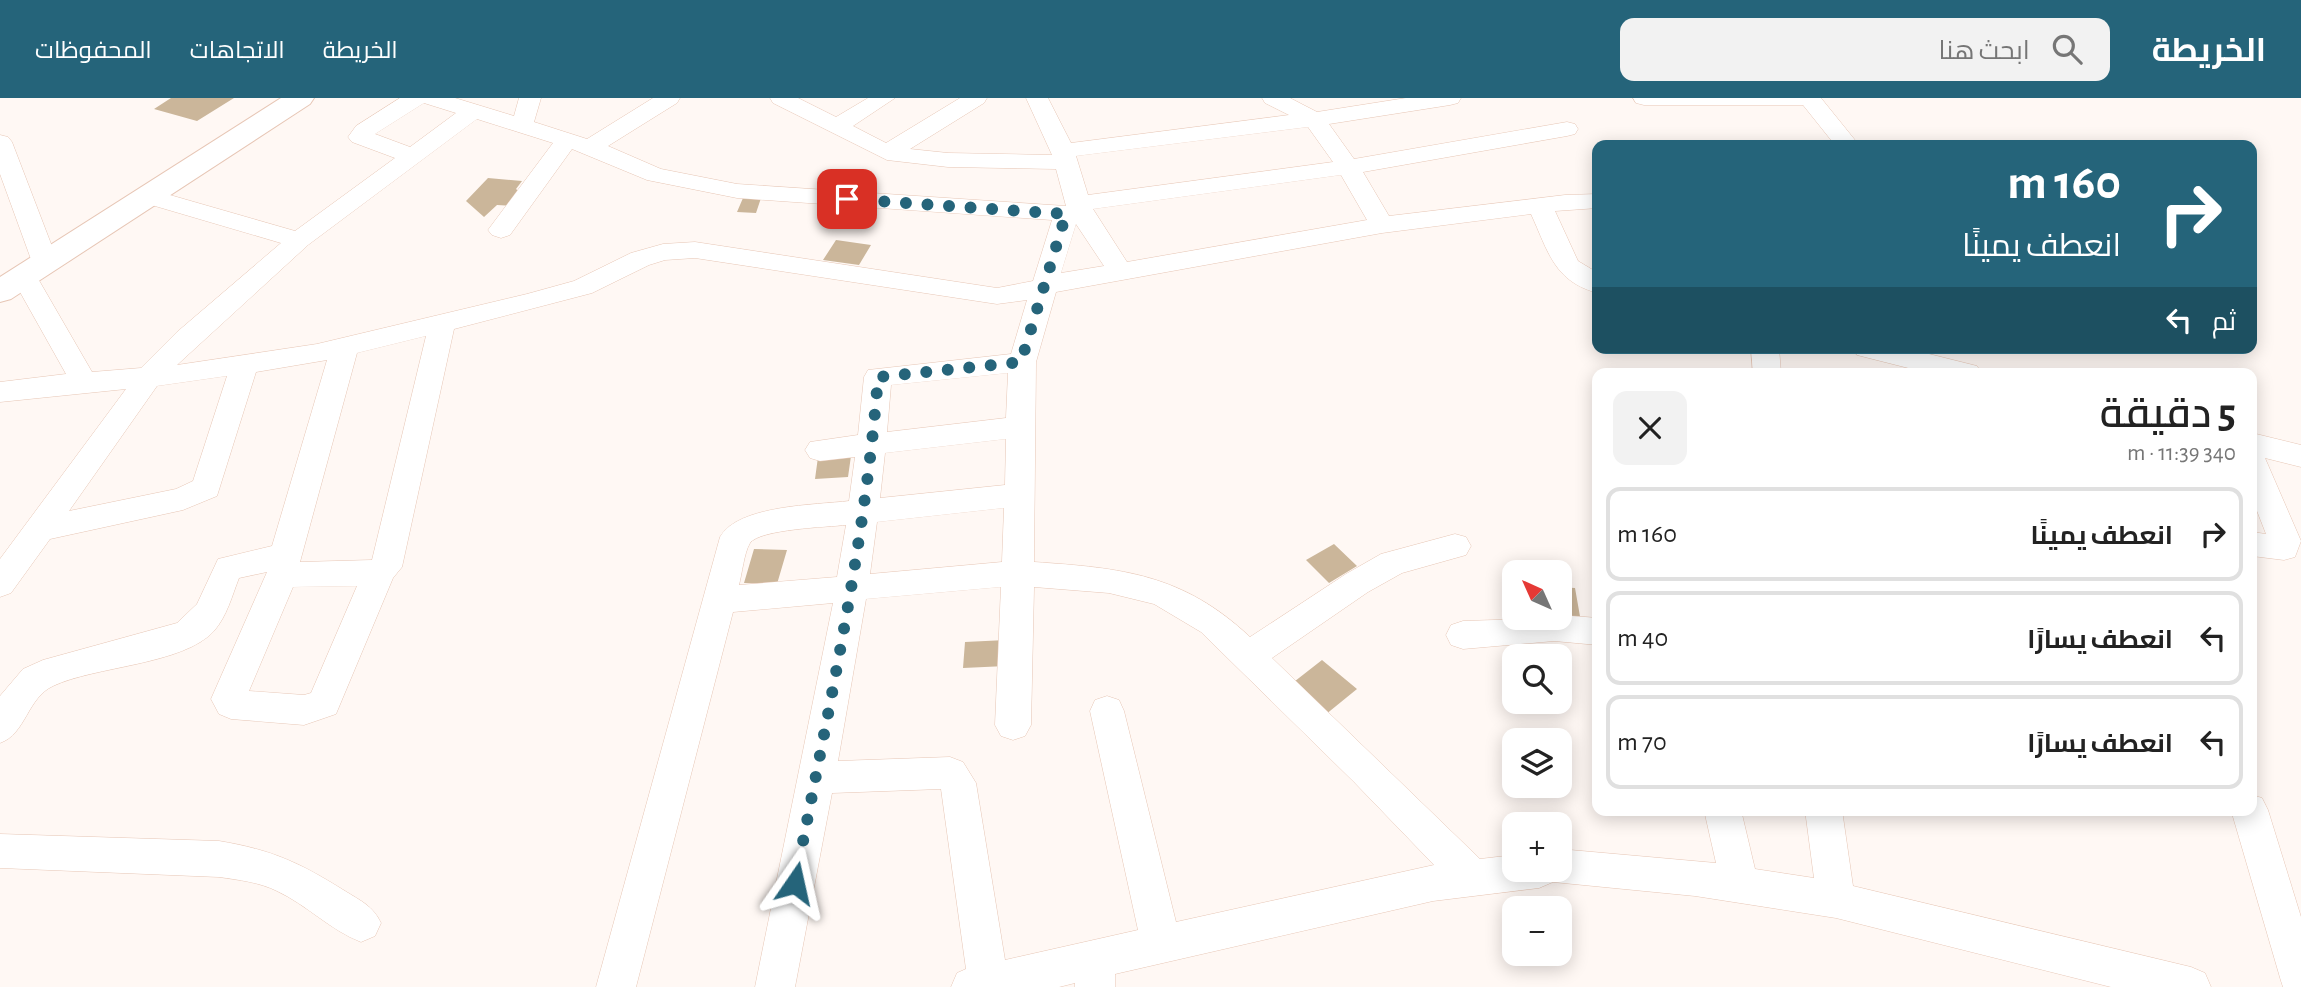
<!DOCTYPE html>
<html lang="ar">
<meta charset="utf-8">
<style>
:root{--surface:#fff;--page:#f2f2f2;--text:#222;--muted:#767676;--line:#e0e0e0;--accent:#25647a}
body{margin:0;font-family:"Alegreya Sans",Cairo,sans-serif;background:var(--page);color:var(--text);direction:rtl;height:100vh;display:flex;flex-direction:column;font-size:26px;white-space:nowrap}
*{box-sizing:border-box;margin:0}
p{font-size:23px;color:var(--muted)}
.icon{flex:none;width:38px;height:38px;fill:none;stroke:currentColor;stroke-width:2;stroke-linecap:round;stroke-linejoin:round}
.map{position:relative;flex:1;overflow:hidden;direction:ltr}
.side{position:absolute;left:1592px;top:270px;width:665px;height:448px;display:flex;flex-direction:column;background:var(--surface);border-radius:14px;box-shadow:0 4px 18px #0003;direction:rtl}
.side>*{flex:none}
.banner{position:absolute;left:1592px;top:42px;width:665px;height:214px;border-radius:14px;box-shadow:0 4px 18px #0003;direction:rtl;background:#25647a;color:#fff;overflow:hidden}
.needle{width:46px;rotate:315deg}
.fabs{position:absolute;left:1502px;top:462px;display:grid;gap:14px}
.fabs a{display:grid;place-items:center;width:70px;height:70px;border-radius:14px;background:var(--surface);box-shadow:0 4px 18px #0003;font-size:35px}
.pin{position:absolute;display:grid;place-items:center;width:60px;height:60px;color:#fff;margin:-30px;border-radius:14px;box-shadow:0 4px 10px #0006}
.me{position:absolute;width:77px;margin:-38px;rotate:11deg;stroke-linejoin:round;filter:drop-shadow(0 0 5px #0008)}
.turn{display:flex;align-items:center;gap:24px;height:147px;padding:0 21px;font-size:32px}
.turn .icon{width:91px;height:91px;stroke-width:2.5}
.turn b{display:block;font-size:49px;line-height:60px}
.then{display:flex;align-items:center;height:66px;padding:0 21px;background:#0003;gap:14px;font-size:26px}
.round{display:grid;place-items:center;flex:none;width:74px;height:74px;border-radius:14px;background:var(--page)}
.summary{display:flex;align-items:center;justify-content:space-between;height:119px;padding:0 21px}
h1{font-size:42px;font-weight:600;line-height:52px}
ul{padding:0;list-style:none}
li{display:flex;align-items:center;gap:21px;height:94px;margin:0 14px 10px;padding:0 7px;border:4px solid var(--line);border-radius:14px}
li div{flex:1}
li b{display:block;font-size:26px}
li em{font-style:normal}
header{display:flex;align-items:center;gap:42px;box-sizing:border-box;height:98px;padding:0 35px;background:var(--accent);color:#fff}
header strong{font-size:33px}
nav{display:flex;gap:38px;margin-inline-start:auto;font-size:24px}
.search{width:490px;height:63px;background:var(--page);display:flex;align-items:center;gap:18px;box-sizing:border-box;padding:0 24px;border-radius:14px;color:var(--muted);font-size:26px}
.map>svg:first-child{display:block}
</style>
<header>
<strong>الخريطة</strong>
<div class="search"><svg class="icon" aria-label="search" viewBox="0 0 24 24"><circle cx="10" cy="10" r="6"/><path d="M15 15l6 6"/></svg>ابحث هنا</div>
<nav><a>الخريطة</a><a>الاتجاهات</a><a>المحفوظات</a></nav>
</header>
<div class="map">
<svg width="2301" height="889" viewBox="0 0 2301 889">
<rect width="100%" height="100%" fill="#fff8f4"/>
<path fill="#cbb69a" d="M171 0H234L197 23 154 11Z
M488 80 522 83 516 91 523 97 516 108 497 107 484 119 466 103Z
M743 100H761L756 115 737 114Z
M836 142 871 147 859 167 823 162Z
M851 358 848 379 815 381 818 359Z
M1334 446 1357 468 1329 485 1306 462Z
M754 451 787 452 777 486 744 485Z
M1559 489 1575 490 1581 524 1550 522 1559 520Z
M1006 542V568L963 570 965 544Z
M1322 562 1357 591 1325 617 1290 587Z"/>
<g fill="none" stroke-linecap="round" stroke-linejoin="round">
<defs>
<path id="street" d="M400 0H455L514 18 519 0H541L534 24 587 41 653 0H680L677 5 608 48 661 71 737 86 1066 108 1056 71 948 69 887 62 773 5 770 0H798L836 19 868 0H895L853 28 886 45 960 0H987L984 5 910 51 948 55 1052 57 1026 0H1048L1071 45 1289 17 1265 5 1262 0H1290L1317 14 1406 0H1461L1458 5 1450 7 1329 26 1354 61 1567 24 1575 26 1578 31 1575 36 1567 38 1363 74 1389 118 1565 97 1598 96V110L1555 113 1578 163 1598 175V195C1554 184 1548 153 1531 116L1382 135 1056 194 1036 264 1034 464C1122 470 1183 476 1250 539L1346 476 1381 456 1455 436 1466 439 1471 448 1466 457 1402 475 1368 494 1272 560 1480 761 1514 757V772H1559V751L1716 765 1704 712H1741L1755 771 1814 780 1805 712H1842L1853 788 2191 869 2205 875 2211 889H2111L1836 820 1695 798 1553 784 1539 790 1433 803 1115 876V889H1075V885L1059 889H951L957 875 966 871 941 691 832 695 795 889H755L833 505 733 514 636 889H596L720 439C738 407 816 407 849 403L855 359 820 363 810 360 805 352 810 344 858 337 864 279 868 272 1011 256 1027 202 997 206 695 160 665 162 649 167 592 195 454 231 402 469 393 480 336 616 304 627 231 621 219 616 211 601 267 474 239 480C232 498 227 518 214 533 183 567 95 568 53 588 27 600 26 636 0 645V598L23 571 43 562 177 525 197 506 218 461 272 448 327 262 256 274 217 398 183 412 50 441 11 495 0 499V461L126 291 0 304V284L66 276 11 178 15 172 24 170 33 172 92 274 141 270 177 234 281 145 138 103 135 98 138 93 147 91 156 93 295 133 395 60 352 44 348 39 356 28ZM424 5 456 15 410 49 375 36ZM477 21 553 45 488 132 492 137 501 140 510 137 572 51 647 82 737 100 1052 122 1033 183 997 190 695 144 663 146 631 155 574 183 527 196 317 246 177 267 308 147ZM1308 29 1333 64 1088 97 1076 58ZM1341 77 1367 122 1127 164 1093 111ZM1076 126 1104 168 1061 175ZM426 238 372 462 300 464 357 255ZM1008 275 1006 320 887 334 891 287ZM227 278 193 383 176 391 69 413 157 288ZM1006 341 1005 387 880 400 885 355ZM1004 410 1002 464 870 476 877 424ZM846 427 837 479 739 487C742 476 744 455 750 445 760 431 828 429 846 427ZM357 488 311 595 304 597 249 593 293 489ZM1001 489 995 627 1001 638 1013 642 1025 638 1031 627 1034 489 1109 495 1154 506 1201 534 1354 684 1434 767 1176 824 1124 613 1119 602 1107 598 1095 602 1090 613 1138 832 1005 862 976 685 963 664 950 659 838 663 866 501Z
M1633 0H1821L1859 47H1835L1803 7H1644L1636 5Z
M0 37 8 39 12 44 58 164 54 170 45 172 36 170 32 164 0 76Z
M1751 250H1779L1781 275H1753Z
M1853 250H1905L1977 268 1981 275H1928L1857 257Z
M2252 335 2301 347V369L2265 360 2301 443 2295 459 2284 462 2252 458V434L2266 436 2252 400Z
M1559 517 1598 520V547L1554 543 1463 551 1451 547 1446 537 1451 527 1463 523 1559 520Z
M2252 697 2262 700 2268 712 2301 819V889H2283L2281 883 2231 712H2252Z
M0 736 219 743C273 752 300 765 345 793 361 803 373 808 381 825L375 838 361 844C330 832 307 807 277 793 259 784 239 782 219 779L0 770Z"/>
<path id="secondary" d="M281 0H314L310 6 11 201 0 204V179Z"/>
</defs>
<use href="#street" stroke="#e7c6b5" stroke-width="1"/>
<use href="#secondary" stroke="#e7c6b5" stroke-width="2"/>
<use href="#street" fill="#fff" fill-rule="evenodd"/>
<use href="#secondary" fill="#fff" fill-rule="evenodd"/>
</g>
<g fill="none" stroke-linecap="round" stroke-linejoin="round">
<path stroke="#25647a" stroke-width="12" stroke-dasharray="0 21.6" d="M795 785C827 617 865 449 878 279L1021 264 1066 116 847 101"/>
</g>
</svg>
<div class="fabs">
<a><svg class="needle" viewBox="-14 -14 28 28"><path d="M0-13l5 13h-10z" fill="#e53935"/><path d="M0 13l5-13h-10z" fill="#767676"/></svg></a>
<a><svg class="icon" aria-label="search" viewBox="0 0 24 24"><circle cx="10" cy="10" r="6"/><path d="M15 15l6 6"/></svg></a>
<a><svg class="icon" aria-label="layers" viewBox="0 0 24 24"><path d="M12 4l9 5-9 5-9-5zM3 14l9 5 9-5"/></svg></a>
<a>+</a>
<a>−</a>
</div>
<div class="pin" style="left:847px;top:101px;background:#d93025"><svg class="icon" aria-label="arrive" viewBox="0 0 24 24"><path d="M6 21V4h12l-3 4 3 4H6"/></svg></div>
<svg class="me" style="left:795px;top:785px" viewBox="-20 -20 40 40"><path d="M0-17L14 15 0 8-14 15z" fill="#25647a" stroke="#fff" stroke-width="4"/></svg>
<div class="banner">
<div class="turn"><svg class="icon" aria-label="right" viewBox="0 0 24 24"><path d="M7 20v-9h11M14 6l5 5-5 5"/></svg><div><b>160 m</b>انعطف يمينًا</div></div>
<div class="then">ثم<svg class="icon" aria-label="left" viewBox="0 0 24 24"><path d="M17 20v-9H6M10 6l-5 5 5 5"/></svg></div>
</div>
<section class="side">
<div class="summary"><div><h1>5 دقيقة</h1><p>340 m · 11:39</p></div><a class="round"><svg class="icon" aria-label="close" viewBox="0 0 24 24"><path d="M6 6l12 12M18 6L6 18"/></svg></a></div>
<ul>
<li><svg class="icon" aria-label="right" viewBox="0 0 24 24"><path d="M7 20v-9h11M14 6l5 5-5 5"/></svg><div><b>انعطف يمينًا</b></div><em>160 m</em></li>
<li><svg class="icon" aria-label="left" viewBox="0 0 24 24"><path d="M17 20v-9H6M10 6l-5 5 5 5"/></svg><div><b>انعطف يسارًا</b></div><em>40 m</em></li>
<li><svg class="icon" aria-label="left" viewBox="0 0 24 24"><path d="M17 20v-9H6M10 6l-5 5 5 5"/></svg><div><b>انعطف يسارًا</b></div><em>70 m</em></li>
</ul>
</section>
</div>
